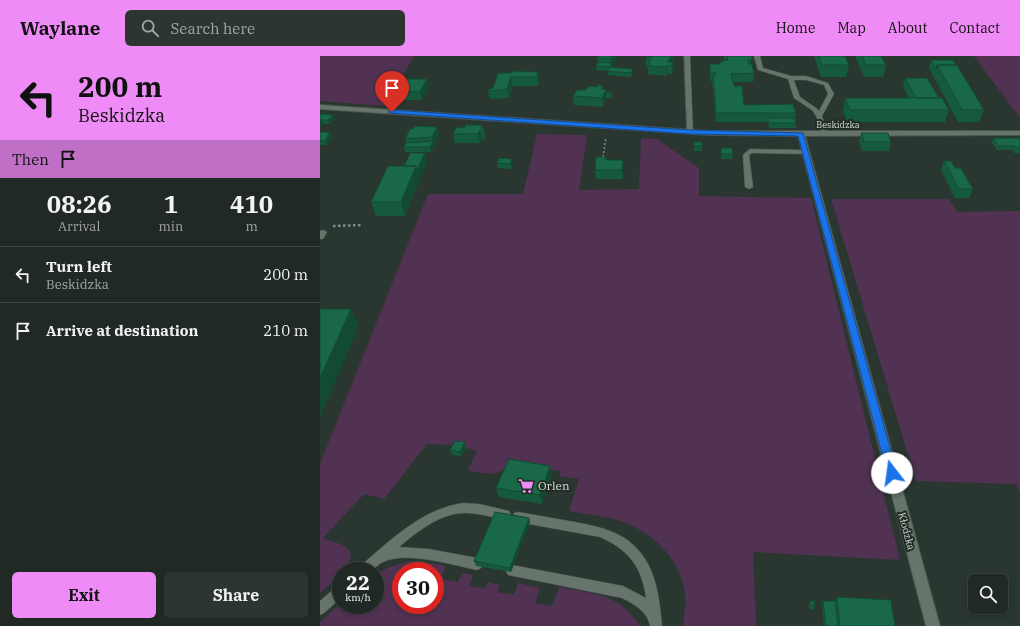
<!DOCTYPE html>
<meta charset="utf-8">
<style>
:root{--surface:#202924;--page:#2d3531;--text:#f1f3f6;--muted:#a2a6a6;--line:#3d4541;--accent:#ef8bf7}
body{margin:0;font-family:"IBM Plex Serif",serif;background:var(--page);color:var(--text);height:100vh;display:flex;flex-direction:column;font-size:15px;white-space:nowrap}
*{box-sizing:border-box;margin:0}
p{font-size:13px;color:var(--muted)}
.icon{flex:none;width:22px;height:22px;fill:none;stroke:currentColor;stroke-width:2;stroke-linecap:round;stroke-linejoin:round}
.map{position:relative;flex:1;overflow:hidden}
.sheet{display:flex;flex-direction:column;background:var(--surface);width:320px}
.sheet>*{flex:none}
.guide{background:#ef8bf7;color:#111;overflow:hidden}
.controls{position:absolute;left:648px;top:518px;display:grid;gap:8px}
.controls a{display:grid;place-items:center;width:40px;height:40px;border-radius:6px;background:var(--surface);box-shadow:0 2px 6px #0003,0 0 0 1px var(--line);font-size:20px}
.speed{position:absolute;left:12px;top:506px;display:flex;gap:8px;font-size:20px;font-weight:700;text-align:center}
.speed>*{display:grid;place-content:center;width:52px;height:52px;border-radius:50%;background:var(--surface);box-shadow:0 2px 6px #0003,0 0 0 1px var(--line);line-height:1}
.speed small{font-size:10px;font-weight:400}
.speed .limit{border:6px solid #d22;background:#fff;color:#111}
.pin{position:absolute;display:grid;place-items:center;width:34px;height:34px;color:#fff;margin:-41px -17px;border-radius:50% 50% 50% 0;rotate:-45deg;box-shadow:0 0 4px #0007}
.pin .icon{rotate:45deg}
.me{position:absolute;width:44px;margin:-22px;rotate:345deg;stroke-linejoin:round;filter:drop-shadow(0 0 3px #0008)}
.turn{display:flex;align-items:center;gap:14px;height:84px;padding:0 12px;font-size:18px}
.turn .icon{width:52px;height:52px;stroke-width:2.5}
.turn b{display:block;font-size:28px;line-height:34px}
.then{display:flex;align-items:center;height:38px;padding:0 12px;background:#0003;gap:8px;font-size:15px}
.eta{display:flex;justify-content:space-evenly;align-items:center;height:68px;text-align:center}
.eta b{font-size:24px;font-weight:700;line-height:28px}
.primary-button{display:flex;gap:8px;margin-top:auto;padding:8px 12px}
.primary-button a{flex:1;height:46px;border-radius:6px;background:var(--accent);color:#111;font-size:16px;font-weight:700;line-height:46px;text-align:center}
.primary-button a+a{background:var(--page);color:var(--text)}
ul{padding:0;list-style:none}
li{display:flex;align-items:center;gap:12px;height:56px;padding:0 12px;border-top:1px solid var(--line)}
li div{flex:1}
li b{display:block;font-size:15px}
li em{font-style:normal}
header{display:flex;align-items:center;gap:24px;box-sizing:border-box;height:56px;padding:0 20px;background:var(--accent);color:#111}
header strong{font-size:19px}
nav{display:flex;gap:22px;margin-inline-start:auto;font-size:14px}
.search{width:280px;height:36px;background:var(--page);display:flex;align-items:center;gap:10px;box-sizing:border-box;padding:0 14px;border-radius:6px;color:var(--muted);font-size:15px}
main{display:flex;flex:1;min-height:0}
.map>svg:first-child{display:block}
</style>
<header>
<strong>Waylane</strong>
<div class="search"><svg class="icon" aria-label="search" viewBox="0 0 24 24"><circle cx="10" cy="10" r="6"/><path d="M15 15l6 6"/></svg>Search here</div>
<nav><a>Home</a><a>Map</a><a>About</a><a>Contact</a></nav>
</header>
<main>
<section class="sheet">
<div class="guide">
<div class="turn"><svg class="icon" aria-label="left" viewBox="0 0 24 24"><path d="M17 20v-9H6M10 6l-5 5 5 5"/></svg><div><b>200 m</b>Beskidzka</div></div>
<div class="then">Then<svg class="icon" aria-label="arrive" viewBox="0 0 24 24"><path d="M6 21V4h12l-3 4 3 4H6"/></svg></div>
</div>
<div class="eta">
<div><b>08:26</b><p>Arrival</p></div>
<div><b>1</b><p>min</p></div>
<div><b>410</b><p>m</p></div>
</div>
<ul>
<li><svg class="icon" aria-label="left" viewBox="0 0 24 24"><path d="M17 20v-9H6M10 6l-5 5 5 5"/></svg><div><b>Turn left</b><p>Beskidzka</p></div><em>200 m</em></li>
<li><svg class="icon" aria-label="arrive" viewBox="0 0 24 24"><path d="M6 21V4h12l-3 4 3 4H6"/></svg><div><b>Arrive at destination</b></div><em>210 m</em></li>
</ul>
<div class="primary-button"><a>Exit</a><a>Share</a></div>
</section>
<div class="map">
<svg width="700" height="570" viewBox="0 0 700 570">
<rect width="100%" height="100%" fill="#2a3730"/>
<path fill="#513253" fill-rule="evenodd" d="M0 0H94L65 50 0 45Z
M654 0H700V62Z
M217 78 267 79 259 134 319 133 321 82 337 83 379 112V140L491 142 580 504 433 496 436 570H363C364 560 366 549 365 539 362 505 333 475 300 465 284 460 266 458 249 455L259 423 239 420 241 415 188 406C181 423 162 417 148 414L157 395 137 389 107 388 64 443 44 438 3 482C13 487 30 487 31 500L25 514 21 515V518L0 537V408L108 138H203Z
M511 143H629L637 156 700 155V438L696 428 596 425Z
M89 505H100L126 510 121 523 138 526 142 517 153 519 149 530 165 533 168 526 180 529 177 536 194 539 198 527 220 532 215 547 232 550 239 531C276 539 297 536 320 570H0V566L21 547V549H55V518L70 511ZM81 515H115V549H81Z"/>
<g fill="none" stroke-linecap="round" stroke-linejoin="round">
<defs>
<path id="service" d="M364 0H370L373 76 370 78 367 76Z
M434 0H440L443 12 471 20H486L508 27 514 38 502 60 508 78 507 79 502 78 496 60 492 54 474 42 468 23 438 14ZM474 24H486L504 29 508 38 499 55 496 52 480 41Z
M430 93 486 94 489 96 486 98 432 97 429 99 433 131 429 133 425 131 423 99Z
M3 174 7 176 3 183H0V175Z
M143 447 159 448 185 454 189 455 191 459 189 463 185 464C172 461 158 457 145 457 120 457 97 476 79 491L109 493 157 502 161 504 163 508 161 512 157 514C132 509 84 494 61 507 58 509 55 512 52 515H37L39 511C70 485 101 453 143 447Z
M198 456C215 459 232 462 249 465 282 471 311 476 328 508 338 527 340 549 342 570H330C328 556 314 548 302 542L188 519 186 515 188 511 192 509 303 530 326 542C322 511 309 494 280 481L198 466 194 465 192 461 194 457Z
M21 528V542L4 557 0 559V545L17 530Z"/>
<path id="minor" d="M0 49 389 75H700V79L485 80 620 570H606L478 80 389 79 0 53Z"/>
</defs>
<use href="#service" stroke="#49534d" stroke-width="1"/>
<use href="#minor" stroke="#49534d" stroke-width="2"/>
<path stroke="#828d87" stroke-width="1.5" stroke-dasharray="2 2" stroke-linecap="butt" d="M283 101 286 81"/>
<path stroke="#828d87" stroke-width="2.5" stroke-dasharray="2.5 2.5" stroke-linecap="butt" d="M13 170 42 169"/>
<use href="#service" fill="#66746c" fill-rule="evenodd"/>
<use href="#minor" fill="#66746c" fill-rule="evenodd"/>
</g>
<path fill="#165a3e" d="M279 0H297L292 11 313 17 311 21 288 19V15L276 14V10L278 6 277 2Z
M332 0H354V2L352 6H353V15L352 18H347L346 20 328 18V11H326V3L332 1Z
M404 0H432L431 8 434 17 433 26H413L414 30 424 49 476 57 475 62 476 67V72H449L448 66H396L392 25H390V8H400L403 6 404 4Z
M494 0H525L529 9 526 21H501Z
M535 0H561L566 9 563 21H544Z
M611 4 664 54 659 66H638L609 12Z
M218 16 219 24 218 30H193L189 42 173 43 169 42 168 33 173 32 192 17Z
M585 22 619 42 629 54 625 66H527L523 55 525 42H589L583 30Z
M109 31 102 44H69L66 35Z
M265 34H286V36H292V42H286L283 51 254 49 253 40Z
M0 58 15 63 10 68H3L0 71Z
M117 71 119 80 111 96H85L84 91 86 87 85 83Z
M144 72H164L166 80 165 83H162L160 87H135L133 78Z
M0 76H10L12 81 7 89H0Z
M541 77 571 86 569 95H542L539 86Z
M673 82H700V97H694L692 94H677L672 86Z
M374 86H382V95H374Z
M401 92 413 98 412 103H401Z
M286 104H303V123H276L275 114Z
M624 105 635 112 653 133 649 142H635L621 114Z
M107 106 85 160H56L51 146 84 110Z
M177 107H193L191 113 177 112Z
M145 386 146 391 142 400 132 399 130 394Z
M232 419 222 448 179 441 176 432Z
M210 466 191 516 156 510 154 505Z
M517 541 575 570H504L502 549 503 545H515Z
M490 545 495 550 493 554 489 553V549Z"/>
<path fill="#124a32" d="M293 0H297L290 15V11L291 7V3Z
M351 0H354V2L350 10 348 6Z
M353 6V15L352 18V10Z
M347 10V18L346 20V11Z
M313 13V17L311 21V17Z
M218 16 219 24 218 30 217 21Z
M191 21 193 30 189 42 187 33Z
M107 23 109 31 102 44 100 36Z
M286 34V42L283 51 282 42Z
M13 59 15 63 10 68 8 64Z
M0 64H1L3 68 0 71Z
M117 71 119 80 114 90 112 81Z
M164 72 166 80 165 83 163 74Z
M160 74 162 83 160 87 158 78Z
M10 76 12 81 7 89 5 85Z
M113 85 114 90 111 96 110 91Z
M105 97 107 106 85 160 81 146 96 110Z
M192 103 193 107 191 113 190 108Z
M303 104V123L302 114Z
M31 253 39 270 0 362V322Z
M145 386 146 391 142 400 140 396Z
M230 410 232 419 222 448 220 439Z
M209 462 210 466 191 516 190 512Z"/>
<path fill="#196948" stroke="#124a32" d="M279 0H293L291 3 277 2Z
M332 0H351L348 6H353L352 10H347L346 11 328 10 331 3H326L327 1H332Z
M404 0H407V4H405Z
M407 0H432V4H428L429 8H432L434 17 411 18 414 30H422L424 49 473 48 476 57H396L393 20H395L396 17H390V8H400V6H403V4H408Z
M499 0H525L529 9H502Z
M542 0H561L566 9H546Z
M611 4H633L636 9H617L616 13Z
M278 6 291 7 290 11 276 10Z
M617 9H637L664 54H642Z
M290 11 313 13 311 17 287 15Z
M192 15 218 16 217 21H191L187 33 171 35 168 33 173 32 178 17H192Z
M585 22H607L619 42H596Z
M75 23H107L100 36 66 35Z
M278 29H282V33L286 34 282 42 253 40 257 34H265L270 30 277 31Z
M286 36H292V38H286Z
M525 42H622L629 54H530Z
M0 58 13 59 8 64H0Z
M448 62H475L476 67H449Z
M146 69H162L161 72H164L163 74H160L158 78H133L136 71 144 72Z
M95 70 117 71 112 81 85 83 90 73H93Z
M0 76H10L5 85H0Z
M541 77H568L571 86H544Z
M673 82H700V92H696L694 90H678Z
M113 85 110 91H84L86 87Z
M374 86H382V90H374Z
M401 92H412L413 98H401Z
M90 97H105L97 114 96 110H84Z
M276 101H286V104H303L302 114H275Z
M179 102 192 103 190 108 177 107Z
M624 105H631L635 112H641L653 133H639Z
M68 110H96L81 146H51Z
M0 253H31L0 322Z
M135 385 145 386 140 396 130 394Z
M189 403 230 410 220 439 176 432Z
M175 456 209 462 190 512 154 505Z
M517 541 571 544 575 570H520Z
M490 545H494L495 550 491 549Z
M503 545H515L518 570H506Z"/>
<path fill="#1a73e8" stroke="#114b97" d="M72 54 370 74 483 77 577 417 576 420 572 422 568 420 567 417 478 80 370 78 69 57V55Z"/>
<defs>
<symbol id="supermarket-bare" viewBox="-9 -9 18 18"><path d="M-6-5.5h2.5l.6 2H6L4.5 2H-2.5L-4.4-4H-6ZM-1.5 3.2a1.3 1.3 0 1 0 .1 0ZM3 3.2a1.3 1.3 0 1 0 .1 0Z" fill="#ef8bf7" stroke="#212d26" stroke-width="2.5" paint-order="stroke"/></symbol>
</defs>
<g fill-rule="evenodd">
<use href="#supermarket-bare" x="195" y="419" width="22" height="22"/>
</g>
<g text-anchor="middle" stroke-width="4" stroke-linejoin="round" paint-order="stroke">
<g font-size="9" fill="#d4dcd7" stroke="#212d26">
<text x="518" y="72">Beskidzka</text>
</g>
<g font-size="10" fill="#d4dcd7" stroke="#212d26">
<text transform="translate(587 475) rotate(75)" y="4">Kłodzka</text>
</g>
<g font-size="12" fill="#d4dcd7" stroke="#212d26" text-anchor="start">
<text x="218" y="434">Orlen</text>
</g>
</g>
</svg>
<div class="controls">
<a><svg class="icon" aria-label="search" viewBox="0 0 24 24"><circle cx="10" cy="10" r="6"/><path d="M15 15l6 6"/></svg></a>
</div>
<div class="speed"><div>22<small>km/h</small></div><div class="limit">30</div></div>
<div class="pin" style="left:72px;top:56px;background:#d93025"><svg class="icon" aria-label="arrive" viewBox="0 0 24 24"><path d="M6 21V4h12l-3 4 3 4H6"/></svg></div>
<svg class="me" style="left:572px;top:417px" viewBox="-20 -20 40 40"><circle r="19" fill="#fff"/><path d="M0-13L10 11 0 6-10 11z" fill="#1a73e8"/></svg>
</div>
</main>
